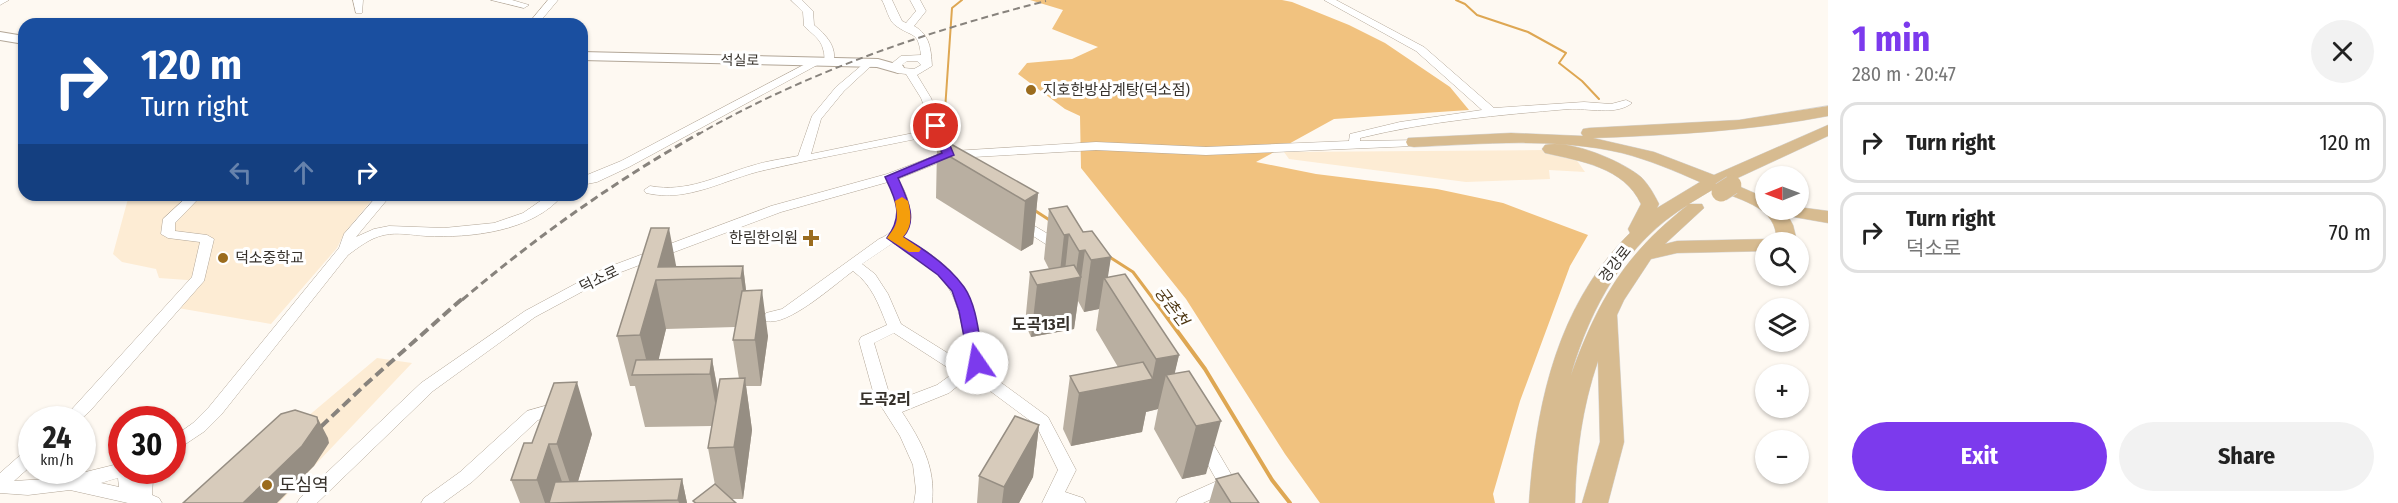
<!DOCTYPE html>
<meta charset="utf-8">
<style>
:root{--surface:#fff;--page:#f2f2f2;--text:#222;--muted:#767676;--line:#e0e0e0;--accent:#7c3aed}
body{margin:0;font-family:"Fira Sans Condensed","Noto Sans KR",sans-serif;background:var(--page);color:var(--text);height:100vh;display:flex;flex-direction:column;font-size:22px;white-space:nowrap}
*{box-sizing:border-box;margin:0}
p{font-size:20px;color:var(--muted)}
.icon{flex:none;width:33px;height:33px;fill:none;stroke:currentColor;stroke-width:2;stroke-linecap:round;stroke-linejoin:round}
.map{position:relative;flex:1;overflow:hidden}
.panel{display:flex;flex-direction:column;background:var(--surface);width:570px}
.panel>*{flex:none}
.top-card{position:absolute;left:18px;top:18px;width:570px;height:183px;border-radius:18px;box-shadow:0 2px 4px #0004;background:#1a4fa0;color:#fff;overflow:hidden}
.needle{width:39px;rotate:269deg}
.controls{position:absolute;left:1755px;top:166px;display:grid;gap:12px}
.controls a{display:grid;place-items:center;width:54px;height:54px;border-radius:50%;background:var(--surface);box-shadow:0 2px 4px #0004;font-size:30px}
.speed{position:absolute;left:18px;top:406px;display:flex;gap:12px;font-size:30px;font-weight:700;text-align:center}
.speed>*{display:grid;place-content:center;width:78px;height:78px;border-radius:50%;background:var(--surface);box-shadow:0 2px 4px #0004;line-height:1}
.speed small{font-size:15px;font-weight:400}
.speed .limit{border:9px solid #d22;background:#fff;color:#111}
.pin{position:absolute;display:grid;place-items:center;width:51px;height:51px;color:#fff;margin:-26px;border:3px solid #fff;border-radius:50%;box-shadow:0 2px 6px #0007}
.me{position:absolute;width:66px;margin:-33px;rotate:348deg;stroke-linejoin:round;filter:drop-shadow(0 0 4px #0008)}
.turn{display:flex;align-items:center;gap:21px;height:126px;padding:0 24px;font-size:27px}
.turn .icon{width:78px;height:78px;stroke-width:2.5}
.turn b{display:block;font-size:42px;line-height:51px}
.lanes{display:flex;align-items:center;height:57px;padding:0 24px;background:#0003;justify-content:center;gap:30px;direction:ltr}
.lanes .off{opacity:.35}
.round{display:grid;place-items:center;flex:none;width:63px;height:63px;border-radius:32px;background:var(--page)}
.head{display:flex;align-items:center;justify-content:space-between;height:102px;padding:0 24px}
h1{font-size:36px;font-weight:700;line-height:45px;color:var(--accent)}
.primary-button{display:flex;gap:12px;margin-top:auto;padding:12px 24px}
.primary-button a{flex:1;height:69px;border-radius:36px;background:var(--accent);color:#fff;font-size:24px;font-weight:700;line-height:69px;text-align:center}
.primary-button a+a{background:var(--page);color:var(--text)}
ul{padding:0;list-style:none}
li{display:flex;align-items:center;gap:18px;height:81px;margin:0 12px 9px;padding:0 12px;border:3px solid var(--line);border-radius:18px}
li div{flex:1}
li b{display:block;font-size:22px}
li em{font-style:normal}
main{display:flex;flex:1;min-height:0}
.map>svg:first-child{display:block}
</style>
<main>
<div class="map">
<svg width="1828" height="503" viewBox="0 0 1828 503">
<rect width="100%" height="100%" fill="#fef9f2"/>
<path fill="#fdecd4" d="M1545 150 1573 155 1585 172 1549 170 1550 179 1466 182 1289 159 1284 152Z
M129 195H376L345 232 337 248 271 324 178 308 201 281 159 278 156 269 122 262 113 254Z
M377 358 412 363 279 503H213L275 444Z"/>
<path fill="#f1c27f" d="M1030 0H1282L1292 2 1349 25 1385 43 1450 87 1469 110 1334 119 1256 162 1316 174 1437 189 1503 203 1588 235 1570 266 1520 401 1493 494 1495 503H1320L1285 454 1186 299 1081 168 1080 116 1065 109 1018 74 1027 63 1072 59 1098 47 1052 29 1063 10Z"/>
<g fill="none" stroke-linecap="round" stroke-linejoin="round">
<path stroke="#dea753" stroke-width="2" d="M1456 0 1465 4 1477 15 1528 32 1566 53 1559 63 1582 81 1599 99
M945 110 952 8 962 0"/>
<path stroke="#dea753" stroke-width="3" d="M1034 210 1051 221
M1108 256 1133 272 1154 300"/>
<path stroke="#dea753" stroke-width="4" d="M1153 298 1205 369 1272 480 1290 503"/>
<defs>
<path id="minor" d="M0 0H9L0 5Z
M353 0H363L362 13H356Z
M491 0H512L529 5 524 8Z
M548 0H558L538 24H528Z
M791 0H802L813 11 814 25C826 35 838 47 833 64H825C824 59 825 54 823 49 821 39 811 33 804 26L803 12Z
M882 0H892L902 21 906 23 916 11 910 0H920L926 11 914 26C930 35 931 49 932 66L917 75 931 98 953 151 1096 142 1206 147 1349 141 1350 134 1400 122 1482 110 1416 51 1324 0H1336L1424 47 1494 108 1584 102 1611 104 1626 100 1632 103C1616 116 1588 108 1569 109 1499 115 1429 121 1360 138V141L1418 140 1420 142 1418 144 1414 146 1206 155 1096 150 956 158 958 162 956 165H948L945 160 898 179C909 197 916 218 902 237 968 273 970 293 985 363L981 368 1048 417 1076 470 1065 492 1083 498 1086 503H1042L1058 470 1036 425 970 376 949 393 902 412C921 441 936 467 932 503H914L916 490 913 465 900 436 874 395 859 341 861 337 887 325C878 303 872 285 853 271 835 284 788 327 766 321L764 317 766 313 782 309 879 239C905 229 899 202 888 182L781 212 613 275 535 317 433 391 317 503H297L300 498 421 383 525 311 603 269 771 206 887 174 942 153 935 135C879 147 821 157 765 170 724 179 689 203 646 193L644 190 650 186C687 193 717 176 751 166 766 161 782 159 798 156L812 116 836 87 868 60 872 61V65L844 91 821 119 811 154 933 129 921 98 906 74 897 73 891 64 901 56 921 55C918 30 912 38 895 25 889 21 886 7 882 0ZM907 61H917L921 65 914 69 904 68 902 65ZM893 243C956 278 956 294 969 361L967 363 962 362 901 324 888 294 875 274 862 264ZM894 333 953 371 955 372 937 385 895 401 889 393 874 343Z
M815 59 820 62 819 64 629 167 597 182 582 185V177L621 161Z
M189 195H202L175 223V231L207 235 214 239 204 281 90 411 80 420H62L192 277 200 242 168 238 161 234 163 219Z
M378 195H391L356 237 374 229 389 226 444 228 494 223 523 213 549 195H563C532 232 470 238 426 236 412 235 398 232 384 235 370 238 359 247 348 255L221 415 205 431 172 453V438L193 423 209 407 339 248 344 234Z
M1021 218 1065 244 1067 247 1065 250H1055L1016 225 1014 222Z
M559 402 565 404 567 408 565 412 538 420 472 482 443 503H421L424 498 460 472 527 411Z
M1202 434 1208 435 1248 503H1230L1224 493 1203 503H1176L1179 498 1217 481 1194 440 1196 435Z
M32 449V465L14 481 61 478 122 463V471H134L135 480 139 471H158L153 479 152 495 159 498 162 503H128L70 490 28 495 0 493V473L26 450ZM118 478 119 487 101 483Z"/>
<path id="tertiary" d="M0 32 24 36V44L0 40Z
M582 52 878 59 903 66 904 69 898 73 877 67 582 60Z"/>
<path id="primary" d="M1828 106V116C1750 131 1672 135 1593 138L1654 152 1714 175 1828 125V136L1729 182 1766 198V210H1798V207L1828 211V223L1788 216 1793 225 1796 237 1789 243H1766V251L1677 253 1651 259 1624 300 1617 315 1624 442 1608 503H1582L1600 442 1598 361C1582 408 1576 454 1575 503H1529C1536 404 1557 305 1630 233L1628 229 1641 204C1624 167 1580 161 1545 153L1542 149 1545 145C1570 139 1622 161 1641 177 1649 185 1654 194 1659 204L1657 208 1700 182C1675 171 1649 160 1622 153 1554 137 1483 144 1414 147L1408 146 1406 142 1408 138 1511 133 1583 136 1581 133 1583 129 1589 128 1739 120ZM1714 189C1737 199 1773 206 1776 234L1768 239 1677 241 1665 244 1704 208 1702 204H1689ZM1688 205C1625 254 1598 300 1571 375 1590 308 1626 242 1688 205Z"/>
</defs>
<use href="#minor" stroke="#b2a697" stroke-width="1"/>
<use href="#tertiary" stroke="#b2a697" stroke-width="2"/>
<use href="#primary" stroke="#d7d6d5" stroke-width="1"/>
<use href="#minor" fill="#fff" fill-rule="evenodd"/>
<use href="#tertiary" fill="#fff" fill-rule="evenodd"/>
<use href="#primary" fill="#d7bb90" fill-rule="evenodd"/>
<path stroke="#88837d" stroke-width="2" stroke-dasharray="7 4" stroke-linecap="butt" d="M697 135C807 72 924 32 1046 1"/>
<path stroke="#88837d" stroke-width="3" stroke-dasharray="8 4.5" stroke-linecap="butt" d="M462 300C536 237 615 181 700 133"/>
<path stroke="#88837d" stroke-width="4" stroke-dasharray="10 5" stroke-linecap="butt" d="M310 437 365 385 463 298"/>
<defs>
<path id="primary-bridge" d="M1721 192 1732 185"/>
</defs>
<use href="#primary-bridge" stroke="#d7d6d5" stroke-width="20" stroke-linecap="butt"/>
<use href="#primary-bridge" stroke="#d7bb90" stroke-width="19"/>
</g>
<path fill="#b9afa1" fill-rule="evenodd" d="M937 149 1038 193 1033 244 1021 251 936 198Z
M1049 209 1083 232 1111 257 1107 277 1179 355 1174 374 1189 371 1206 474 1182 479 1154 429 1158 409 1146 412 1142 432 1071 446 1063 429 1070 376 1118 367 1096 330 1099 309 1084 312 1078 301 1074 329 1031 337 1025 324 1030 272 1049 269 1044 259Z
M651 228 677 267 743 266 746 290 768 336 761 386H746L752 430 743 499H732L736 503H694L693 501 715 485 708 448 712 426 645 427 635 386H630L617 336ZM735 327 733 340 739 379 718 391 712 359 658 360 666 329Z
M1039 425 1033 477 1019 503H977L979 476Z
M592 434 578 481 682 479 687 503H520L511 480 532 443Z
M1216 479 1259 503H1209Z"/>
<path fill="#968e83" d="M1038 193 1033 244 1021 251 1025 201Z
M669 228 678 276 658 267Z
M1069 234 1064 280 1075 278 1079 251 1085 250 1074 329 1031 337 1037 285 1059 281 1064 235Z
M1111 257 1107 283 1104 278 1099 309 1084 312 1091 260Z
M743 266 749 315 748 327 741 278Z
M656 280 666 329 655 375H650L640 335Z
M762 290 768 336 761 386 755 340Z
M1179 355 1172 385 1166 375 1158 409 1146 412 1142 432 1071 446 1079 393 1152 379 1156 359Z
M712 359 721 410 719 425 710 374Z
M745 378 752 430 743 499 734 447Z
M577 382 592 434 574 495 557 444Z
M317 417 328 438 329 443 314 466 277 503H243Z
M1221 421 1206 474 1182 479 1196 426Z
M1039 425 1033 477 1019 503H1002L1004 487Z
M549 444 567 496 565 502 545 503 537 480Z
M682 479 687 503H679L678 500Z"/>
<path fill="#d7cbbb" stroke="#968e83" stroke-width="1.5" d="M949 143 1038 193 1025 201 937 149Z
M1067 206 1083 232 1092 231 1111 257 1091 260 1085 250 1079 251 1069 234 1064 235 1049 209Z
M651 228H669L658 267 743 266 741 278 656 280 640 335 617 336Z
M1074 265 1081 277 1037 285 1030 272Z
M1125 274 1179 355 1156 359 1104 278Z
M762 290 755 340H733L742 291Z
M712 359 710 374 632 375 636 360Z
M1143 362 1153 379 1079 393 1070 376Z
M1189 371 1221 421 1196 426 1166 375Z
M745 378 734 447 708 448 720 379Z
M577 382 557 444H549L537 480H511L524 443H532L554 383Z
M295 410 317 417 318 423 302 446 243 503H183L281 414Z
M1015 416 1039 425 1004 487 979 476Z
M1238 473 1259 503H1231L1216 479Z
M682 479 678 500 549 503 555 482Z
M715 484 736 503H696L693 501Z"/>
<path fill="#7c3aed" stroke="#51269a" stroke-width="1.5" d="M936 122 942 126 954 155 898 178C906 196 919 220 903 237 924 249 949 266 964 287 978 307 979 340 984 363L982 367H971L969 363 959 311 952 291 938 275 887 238C904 215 896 200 885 177L942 153 930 126Z"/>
<path fill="#f59e0b" d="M902 197 908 201C911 214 913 226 903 237L921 249 919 252H909L887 238C899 223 898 219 895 201Z"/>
<g fill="#9b6c1e" stroke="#fff" stroke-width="2">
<circle cx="1031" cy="90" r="6"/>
<path d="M808 229h6v6h6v6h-6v6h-6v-6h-6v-6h6z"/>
<circle cx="223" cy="258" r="6"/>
<circle cx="267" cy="485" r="6"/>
</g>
<g text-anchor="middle" stroke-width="6" stroke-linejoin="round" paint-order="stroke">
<g font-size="14" fill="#36312b" stroke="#fff">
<text transform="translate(740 60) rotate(1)" y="5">석실로</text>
</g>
<g font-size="15" fill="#36312b" stroke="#fff" text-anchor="start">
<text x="1043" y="95">지호한방삼계탕(덕소점)</text>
<text x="798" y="243" text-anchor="end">한림한의원</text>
<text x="235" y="263">덕소중학교</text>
</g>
<g font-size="15" fill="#36312b" stroke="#fff">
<text transform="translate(1615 264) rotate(-52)" y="5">경강로</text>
<text transform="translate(599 279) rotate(-26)" y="5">덕소로</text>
</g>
<g font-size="16" font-style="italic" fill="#4c3511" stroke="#fff">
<text transform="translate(1172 306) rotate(53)" y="6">궁촌천</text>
</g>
<g font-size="16" font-weight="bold" fill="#36312b" stroke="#fff">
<text x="1041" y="330">도곡13리</text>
<text x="885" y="405">도곡2리</text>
</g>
<g font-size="18" fill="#36312b" stroke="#fff" text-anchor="start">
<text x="279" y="491">도심역</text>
</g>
</g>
</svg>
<div class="controls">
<a><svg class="needle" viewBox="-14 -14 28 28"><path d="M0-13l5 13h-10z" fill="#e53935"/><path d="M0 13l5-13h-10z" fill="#767676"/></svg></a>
<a><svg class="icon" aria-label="search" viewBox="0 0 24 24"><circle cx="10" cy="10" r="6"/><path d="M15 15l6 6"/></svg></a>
<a><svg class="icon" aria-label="layers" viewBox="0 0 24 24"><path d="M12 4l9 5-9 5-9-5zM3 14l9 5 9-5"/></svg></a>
<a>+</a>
<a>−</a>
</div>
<div class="speed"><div>24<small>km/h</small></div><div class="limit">30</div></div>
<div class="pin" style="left:936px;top:126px;background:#d93025"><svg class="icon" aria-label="arrive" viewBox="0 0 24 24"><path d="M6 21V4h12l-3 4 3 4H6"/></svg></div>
<svg class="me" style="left:977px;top:363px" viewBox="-20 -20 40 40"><circle r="19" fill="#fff"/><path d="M0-13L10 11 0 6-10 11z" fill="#7c3aed"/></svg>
<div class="top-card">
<div class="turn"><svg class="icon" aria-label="right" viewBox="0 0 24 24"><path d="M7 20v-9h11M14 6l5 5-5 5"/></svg><div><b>120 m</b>Turn right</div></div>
<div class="lanes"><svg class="icon off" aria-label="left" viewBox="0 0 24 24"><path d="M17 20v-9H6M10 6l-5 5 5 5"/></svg><svg class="icon off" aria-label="ahead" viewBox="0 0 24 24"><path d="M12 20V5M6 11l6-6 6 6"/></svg><svg class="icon" aria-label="right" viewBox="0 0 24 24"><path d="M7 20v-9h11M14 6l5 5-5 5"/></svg></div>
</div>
</div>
<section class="panel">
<div class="head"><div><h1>1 min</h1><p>280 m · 20:47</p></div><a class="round"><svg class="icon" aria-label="close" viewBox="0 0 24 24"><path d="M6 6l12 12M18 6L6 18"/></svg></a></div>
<ul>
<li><svg class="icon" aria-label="right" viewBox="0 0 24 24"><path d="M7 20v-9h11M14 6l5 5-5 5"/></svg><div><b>Turn right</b></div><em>120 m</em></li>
<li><svg class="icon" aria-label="right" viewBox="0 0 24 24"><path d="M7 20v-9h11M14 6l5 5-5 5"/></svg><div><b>Turn right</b><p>덕소로</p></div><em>70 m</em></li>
</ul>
<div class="primary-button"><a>Exit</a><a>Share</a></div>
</section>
</main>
